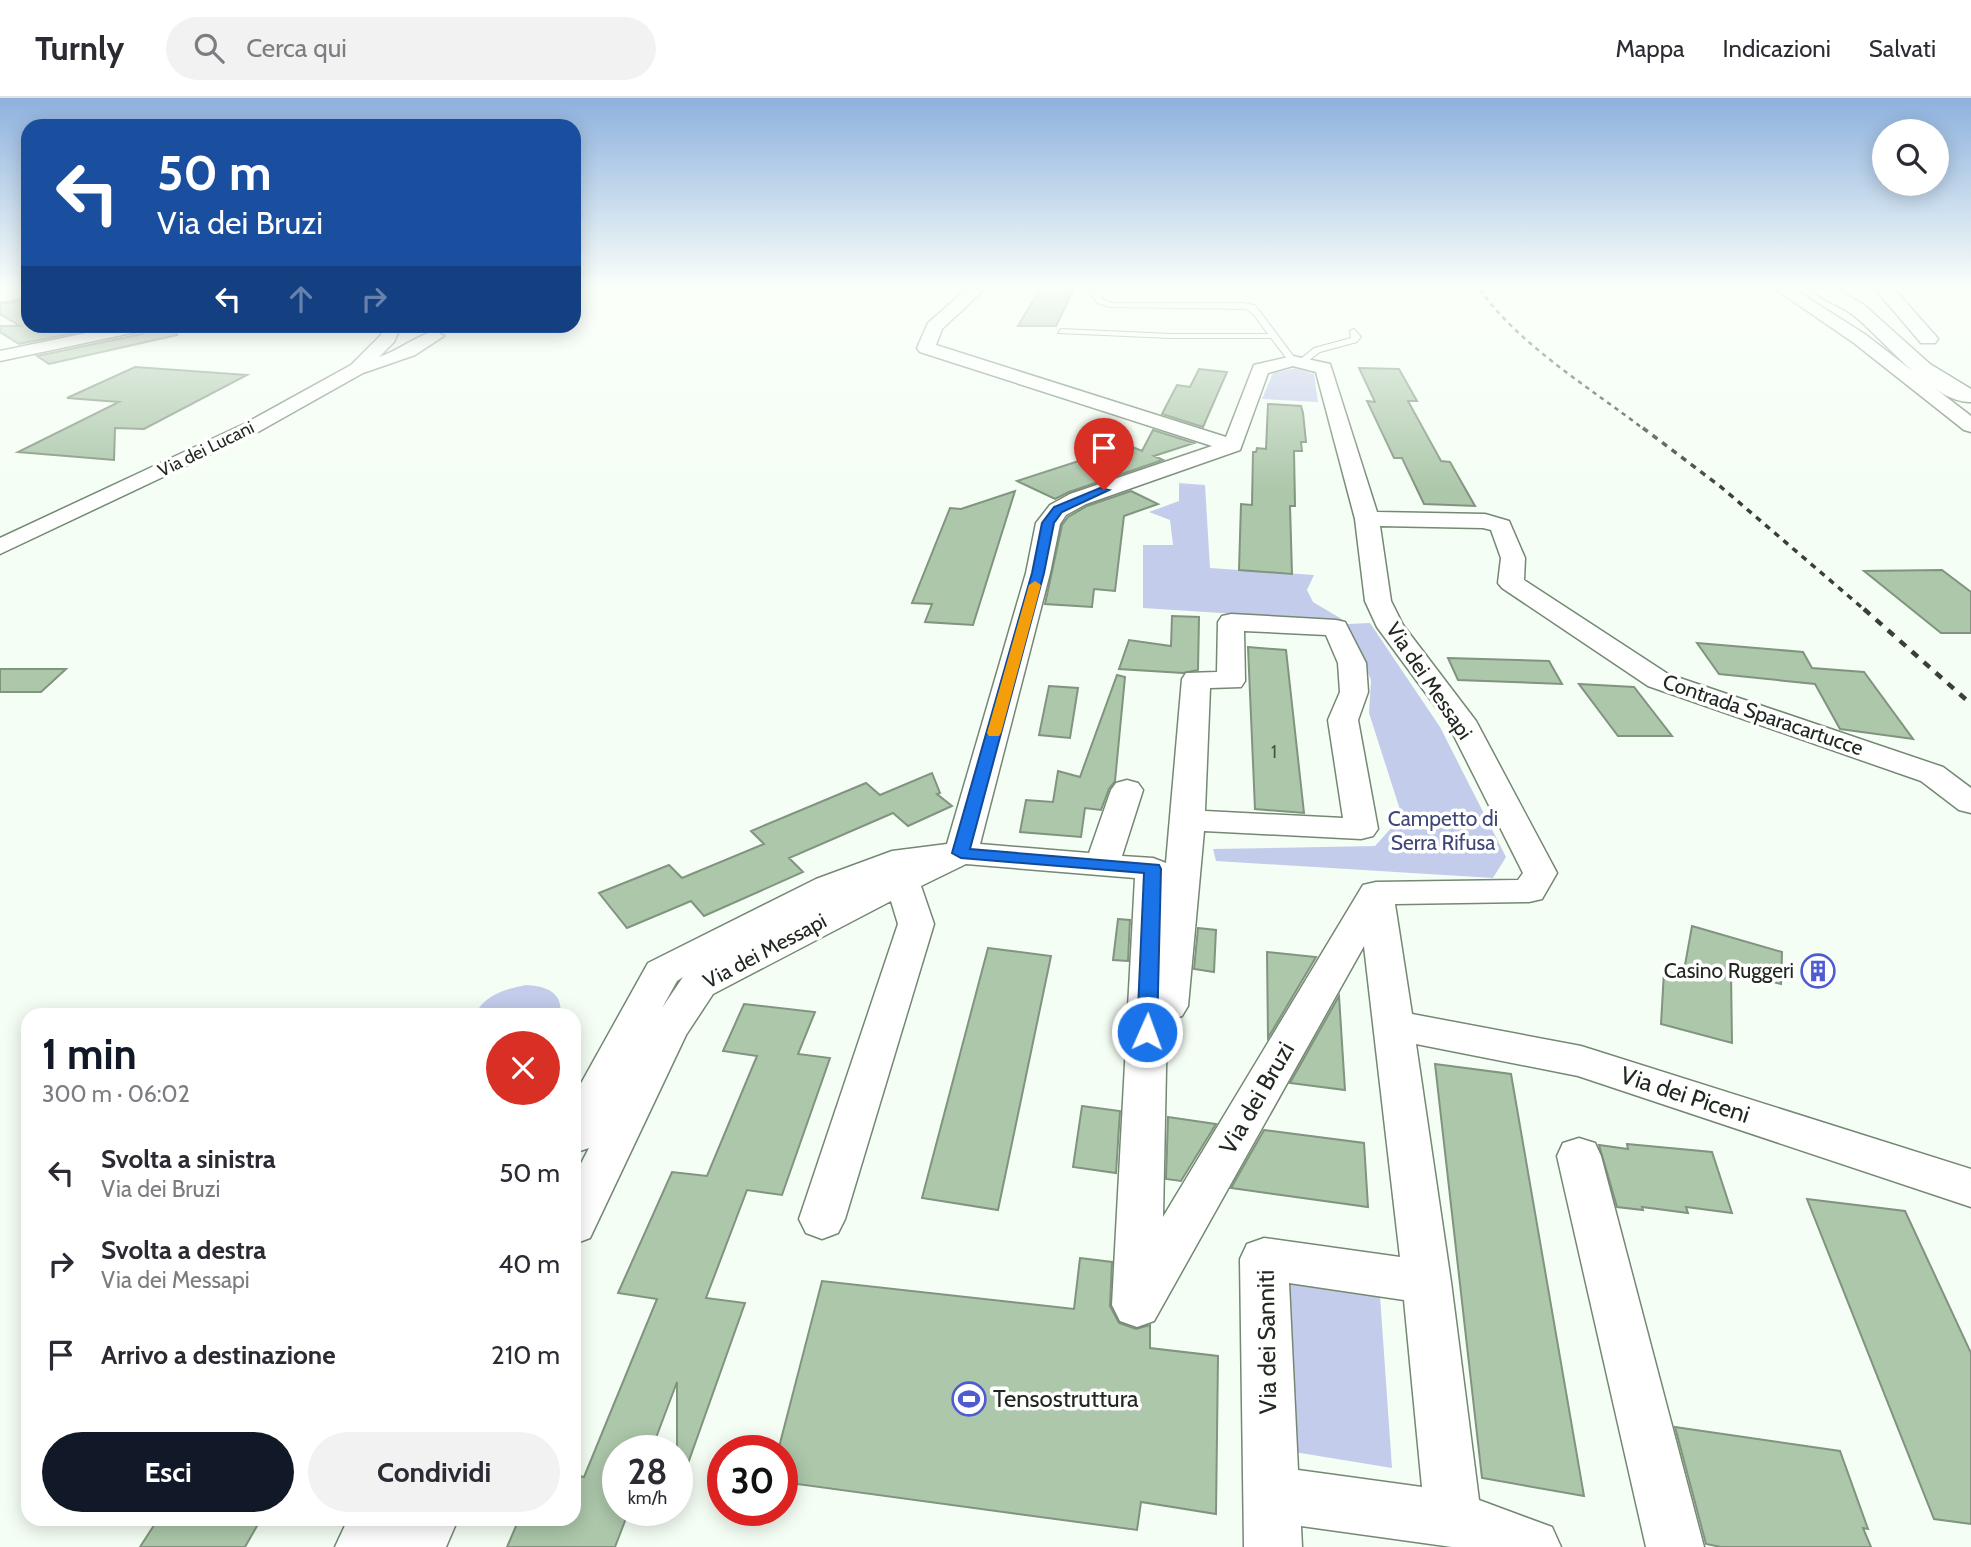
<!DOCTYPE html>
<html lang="it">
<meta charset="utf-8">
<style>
:root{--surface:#fff;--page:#f2f2f3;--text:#2b2b33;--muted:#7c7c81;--line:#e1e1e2;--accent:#111827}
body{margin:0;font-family:Cabin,sans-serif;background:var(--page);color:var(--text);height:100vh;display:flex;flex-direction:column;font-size:26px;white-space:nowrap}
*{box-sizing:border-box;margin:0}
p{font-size:23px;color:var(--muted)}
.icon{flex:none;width:38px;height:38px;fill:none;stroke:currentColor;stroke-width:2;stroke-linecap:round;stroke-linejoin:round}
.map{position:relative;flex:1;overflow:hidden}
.details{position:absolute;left:21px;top:910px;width:560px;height:518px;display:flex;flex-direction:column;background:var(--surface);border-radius:21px;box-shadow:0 4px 18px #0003}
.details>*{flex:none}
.guide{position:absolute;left:21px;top:21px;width:560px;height:214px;border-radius:21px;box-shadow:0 4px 18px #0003;background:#1a4fa0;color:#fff;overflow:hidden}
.buttons{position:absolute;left:1872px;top:21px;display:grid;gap:14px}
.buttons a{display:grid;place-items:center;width:77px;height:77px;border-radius:50%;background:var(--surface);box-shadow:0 4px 18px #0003;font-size:35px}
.speed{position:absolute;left:602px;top:1337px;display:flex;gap:14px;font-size:35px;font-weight:700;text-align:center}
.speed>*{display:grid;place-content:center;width:91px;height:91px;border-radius:50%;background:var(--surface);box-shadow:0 4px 18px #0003;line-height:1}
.speed small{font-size:18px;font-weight:400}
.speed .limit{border:10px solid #d22;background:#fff;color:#111}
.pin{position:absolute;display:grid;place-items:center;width:60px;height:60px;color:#fff;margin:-72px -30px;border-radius:50% 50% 50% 0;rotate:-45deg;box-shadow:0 0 7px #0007}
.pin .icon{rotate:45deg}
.me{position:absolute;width:77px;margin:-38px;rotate:2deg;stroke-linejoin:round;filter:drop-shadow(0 0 5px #0008)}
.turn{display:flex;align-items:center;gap:24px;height:147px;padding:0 21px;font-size:32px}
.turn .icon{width:91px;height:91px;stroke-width:2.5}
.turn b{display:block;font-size:49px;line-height:60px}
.lanes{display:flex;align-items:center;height:66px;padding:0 21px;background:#0003;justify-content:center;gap:35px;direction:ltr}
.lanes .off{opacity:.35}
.round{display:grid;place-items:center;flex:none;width:74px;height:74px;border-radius:37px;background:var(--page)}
.head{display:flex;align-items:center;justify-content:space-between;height:119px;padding:0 21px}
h1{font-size:42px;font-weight:700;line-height:52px;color:var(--accent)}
.action{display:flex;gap:14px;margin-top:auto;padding:14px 21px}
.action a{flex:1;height:80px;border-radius:42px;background:var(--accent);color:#fff;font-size:28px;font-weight:700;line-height:80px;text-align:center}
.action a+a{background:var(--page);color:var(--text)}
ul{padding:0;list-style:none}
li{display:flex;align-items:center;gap:21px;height:91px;padding:0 21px}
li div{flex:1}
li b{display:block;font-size:26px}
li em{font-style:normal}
header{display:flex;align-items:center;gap:42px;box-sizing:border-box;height:98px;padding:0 35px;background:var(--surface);border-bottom:2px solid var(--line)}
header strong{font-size:33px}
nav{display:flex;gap:38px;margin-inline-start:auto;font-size:24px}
.search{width:490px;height:63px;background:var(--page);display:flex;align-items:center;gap:18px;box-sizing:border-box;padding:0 24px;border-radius:38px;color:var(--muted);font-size:26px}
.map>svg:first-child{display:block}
</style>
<header>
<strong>Turnly</strong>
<div class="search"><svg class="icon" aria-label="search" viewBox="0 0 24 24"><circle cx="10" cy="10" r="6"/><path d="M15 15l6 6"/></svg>Cerca qui</div>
<nav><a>Mappa</a><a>Indicazioni</a><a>Salvati</a></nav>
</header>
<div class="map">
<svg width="1971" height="1449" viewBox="0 0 1971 1449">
<rect width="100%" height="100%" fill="#f5fef5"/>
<path fill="#c4cceb" d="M1296 270 1314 276 1318 304 1262 301 1273 275Z
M1179 385 1205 387 1210 470 1314 477 1307 492 1313 504 1345 523 1143 510V447H1173L1170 422 1149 414 1179 403Z
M1370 525 1440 629 1506 759 1493 780 1216 763 1213 751 1375 748 1402 718 1369 615 1371 582 1347 526Z
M526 887C545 888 564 894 560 917H475C484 897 505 891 526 887Z
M1288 1184 1380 1198 1392 1370 1288 1353Z"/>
<path fill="#acc7aa" stroke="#80947f" stroke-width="2" d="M1040 191H1074L1056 228H1018Z
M28 202V228H110L19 246 0 234V228H20L0 216V206Z
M151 228H175L177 237 49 266 37 258 142 236Z
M135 269 247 277 144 331 115 330 114 362 18 354 119 304 67 300Z
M1359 270 1399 271 1417 303H1408L1441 363 1450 364 1475 408 1424 406 1402 360H1394L1367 303 1375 304Z
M1199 271 1227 274 1203 329 1162 316 1177 287 1190 289Z
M1268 306 1301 308 1303 315 1306 344H1301L1302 353H1294L1295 408H1290L1292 476 1239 472 1241 406 1252 407 1253 354H1256L1257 350 1266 351Z
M1153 332 1194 345 1154 358 1163 362 1069 394 1055 401 1017 383 1128 347 1142 353Z
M1015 393 973 527 925 524 932 506 912 505 950 410 961 411Z
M1131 393 1158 406 1124 418 1115 493 1094 491 1092 509 1045 506 1062 427 1068 419 1087 408Z
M1942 472 1971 494V535H1941L1864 473Z
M1172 518 1199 519 1198 572 1183 575 1119 571 1129 542 1171 548Z
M1697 545 1803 554 1812 570 1864 574 1913 641 1840 631 1815 586 1719 576Z
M1248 549 1286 552 1304 715 1255 711Z
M1448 560 1549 563 1562 586 1458 582Z
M0 571H66L41 594H0Z
M1117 577 1125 579 1115 683 1109 691 1101 712 1085 710 1081 739 1020 734 1026 702 1053 704 1058 673 1080 679Z
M1579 586 1634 589 1672 638H1618Z
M1049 588 1078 590 1070 640 1039 637Z
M932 675 940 695 937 696 952 708 908 728 893 715 789 760 803 774 704 818 691 803 627 830 599 795 669 767 682 780 764 746 751 733 866 685 880 697Z
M1118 821 1130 822 1128 863 1113 862Z
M1692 828 1782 854 1781 886 1731 874 1732 945 1661 926 1664 873 1683 878Z
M1198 830 1216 832 1214 874 1194 871Z
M988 850 1051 858 998 1112 922 1100Z
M1267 854 1316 859 1268 940Z
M1339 898 1345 992 1290 985Z
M744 906 815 914 798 956 830 960 782 1097 747 1092 706 1200 745 1205 681 1385H677V1284L651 1353H618V1413L628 1415 615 1449H507L519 1421H574V1377L584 1379 657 1201 618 1195 672 1074 707 1078 757 958 723 953Z
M1435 966 1511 976 1584 1398 1482 1380Z
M1082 1008 1120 1013 1116 1075 1073 1069Z
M1168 1019 1216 1026 1181 1083 1166 1081Z
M1264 1032 1364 1045 1368 1109 1231 1090Z
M1627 1046 1712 1054 1732 1115 1686 1109 1688 1115 1642 1109 1643 1112 1617 1109 1599 1047 1628 1051Z
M1807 1101 1905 1113 1971 1255V1426L1934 1421Z
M1080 1160 1112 1164 1110 1208 1119 1225 1136 1231 1150 1227V1250L1218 1258 1216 1416 1141 1404 1137 1432 782 1384V1353H778L822 1183 1074 1211Z
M1675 1329 1840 1353 1868 1431 1863 1430 1871 1449H1721L1706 1446Z
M158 1421H261L245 1449H140Z"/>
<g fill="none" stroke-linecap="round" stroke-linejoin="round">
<defs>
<path id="service" d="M1089 191H1096L1103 201 1111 205H1242L1255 207 1297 263 1290 265 1271 240H1171L1058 235 1061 231 1171 236H1268L1254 217 1246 211 1110 209 1097 205Z
M1354 231 1361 239 1357 244 1320 254 1304 266 1297 264 1314 250 1351 240 1350 233Z"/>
<path id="minor" d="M17 191H28V199L0 204V194Z
M967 191H985L942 231 936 247 1226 339 1254 267 1293 258 1330 266 1377 414 1485 416 1509 423 1525 460 1524 482 1668 576 1943 669 1971 690V715L1959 712 1921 683 1648 588 1502 490 1498 485 1501 460 1491 432 1483 430 1380 428 1391 503 1403 527 1476 623 1557 775 1542 801 1529 804 1395 806 1412 916 1581 948 1971 1071V1109L1578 978 1416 946 1451 1184 1479 1402 1552 1429 1561 1449H1452L1301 1428 1302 1449H1244L1240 1161 1247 1146 1264 1140 1400 1159 1364 848 1154 1223 1137 1229 1120 1223 1112 1207 1135 780 966 766 921 788 934 826 845 1121 838 1135 822 1141 806 1135 799 1121 898 826 891 803 713 896 686 937 590 1140 574 1146V1079L589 1050 574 1055V998L648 865 816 781 892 753 947 746 1026 475 1036 425 1050 407 1070 396 1212 348 920 254 917 250 928 225ZM1293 268 1316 274 1355 421 1365 503 1377 529 1447 624 1523 775 1518 782 1376 784 1363 787 1163 1119 1167 922 1182 918 1188 908 1204 733 1361 741 1373 738 1378 731 1358 622 1368 594 1366 565 1345 524 1336 522 1231 516 1222 518 1218 524 1217 574 1186 575 1182 581 1166 765 1153 760 1122 758 1143 692 1138 685 1127 682 1116 685 1111 692 1089 755 980 746 1050 475 1060 426 1066 417 1086 406 1240 352 1268 275ZM1244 533 1326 537 1338 565 1340 594 1328 622 1343 720 1205 713 1210 590 1241 589 1245 583ZM683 879 662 910 677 883ZM1289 1185 1404 1202 1422 1389 1298 1372Z
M1775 191H1794L1866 237 1971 318V334L1964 332 1854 245Z
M120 228H149L141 233 0 263V253Z
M385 228H401L394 244 379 259C398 253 417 237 435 233L444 238 415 257 363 275 258 334 0 456V440L244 326 351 267 380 238Z
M1579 1040 1595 1045 1601 1058 1704 1449H1646L1557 1058 1563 1045Z
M348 1421H458L446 1449H335Z"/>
<path id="trunk" d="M1811 191H1836L1863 206 1930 266 1971 291V304C1932 305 1883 240 1853 217 1841 207 1821 202 1811 191Z
M1875 191H1894L1935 237 1938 241 1935 245H1921Z"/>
</defs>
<use href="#service" stroke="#748873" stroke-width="2"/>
<use href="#minor" stroke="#748873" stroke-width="3"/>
<use href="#trunk" stroke="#748873" stroke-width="3"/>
<use href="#service" fill="#fff" fill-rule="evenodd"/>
<use href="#minor" fill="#fff" fill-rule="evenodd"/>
<use href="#trunk" fill="#fff" fill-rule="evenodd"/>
<path stroke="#384037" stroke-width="2.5" stroke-dasharray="4.5 4.5" stroke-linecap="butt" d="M1480 191C1516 245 1593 292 1645 332"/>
<path stroke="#384037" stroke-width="3.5" stroke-dasharray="6 6" stroke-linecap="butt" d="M1643 330 1721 389 1866 513"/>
<path stroke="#384037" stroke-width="4.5" stroke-dasharray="8 8" stroke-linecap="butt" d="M1864 511 1971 606"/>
</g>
<linearGradient id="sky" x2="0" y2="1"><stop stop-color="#8db1de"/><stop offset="0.48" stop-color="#fafffa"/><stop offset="1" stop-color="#fafffa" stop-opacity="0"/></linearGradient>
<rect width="1971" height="394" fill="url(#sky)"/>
<path fill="#1a73e8" stroke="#114b97" stroke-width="2" d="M1100 390 1109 392 1062 414 1054 425 1044 475 970 751 1159 767 1161 771 1157 934 1154 939H1140L1137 934 1144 775 961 760 952 755 1032 475 1042 425 1054 409Z"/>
<path fill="#f59e0b" d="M1035 483 1041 487 1001 635 999 638H989L987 635 1029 487Z"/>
<defs>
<symbol id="building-ring" viewBox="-11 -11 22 22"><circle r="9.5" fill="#fff" stroke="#4e5bd1" stroke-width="1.5"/><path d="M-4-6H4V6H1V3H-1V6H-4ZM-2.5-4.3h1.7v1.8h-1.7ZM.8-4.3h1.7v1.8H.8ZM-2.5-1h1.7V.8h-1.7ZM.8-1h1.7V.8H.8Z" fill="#4e5bd1"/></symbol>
<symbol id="stadium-ring" viewBox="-11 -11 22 22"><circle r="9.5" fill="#fff" stroke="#4e5bd1" stroke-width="1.5"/><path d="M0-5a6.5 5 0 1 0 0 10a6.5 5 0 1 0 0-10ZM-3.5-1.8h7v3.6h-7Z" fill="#4e5bd1"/></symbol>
</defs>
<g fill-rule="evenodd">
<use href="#building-ring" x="1799" y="854" width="38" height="38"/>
<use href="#stadium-ring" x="950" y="1282" width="38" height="38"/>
</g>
<g text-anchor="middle" stroke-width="7" stroke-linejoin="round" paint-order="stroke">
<g font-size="18" fill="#20281f" stroke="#fff">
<text transform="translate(206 351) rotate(-26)" y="6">Via dei Lucani</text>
</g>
<g font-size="18" fill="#435042">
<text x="1274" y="660">1</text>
</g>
<g font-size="21" fill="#20281f" stroke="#fff">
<text transform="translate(1429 583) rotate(56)" y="7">Via dei Messapi</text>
<text transform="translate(1763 617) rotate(19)" y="7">Contrada Sparacartucce</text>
<text transform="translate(765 853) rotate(-28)" y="7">Via dei Messapi</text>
</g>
<g font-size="21" fill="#3e4776" stroke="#fff">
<text x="1443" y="728">Campetto di<tspan x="1443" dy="24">Serra Rifusa</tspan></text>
</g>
<g font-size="21" fill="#20281f" stroke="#fff" text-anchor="end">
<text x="1794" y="880">Casino Ruggeri</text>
</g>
<g font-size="24" fill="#20281f" stroke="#fff">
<text transform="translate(1685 997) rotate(18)" y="8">Via dei Piceni</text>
<text transform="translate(1257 1000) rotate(-60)" y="8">Via dei Bruzi</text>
<text transform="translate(1267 1244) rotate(-91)" y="8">Via dei Sanniti</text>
</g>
<g font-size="24" fill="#20281f" stroke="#fff" text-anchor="start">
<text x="993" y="1309">Tensostruttura</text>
</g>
</g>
</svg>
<div class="buttons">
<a><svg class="icon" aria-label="search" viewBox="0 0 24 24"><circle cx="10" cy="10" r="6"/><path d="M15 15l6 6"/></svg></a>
</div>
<div class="speed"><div>28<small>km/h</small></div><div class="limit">30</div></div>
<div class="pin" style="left:1104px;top:392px;background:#d93025"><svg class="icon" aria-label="arrive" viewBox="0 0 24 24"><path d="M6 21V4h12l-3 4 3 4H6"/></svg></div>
<svg class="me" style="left:1147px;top:934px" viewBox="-20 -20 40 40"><circle r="17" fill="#1a73e8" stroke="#fff" stroke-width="3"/><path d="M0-11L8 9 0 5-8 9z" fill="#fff"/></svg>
<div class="guide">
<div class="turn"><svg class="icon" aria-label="left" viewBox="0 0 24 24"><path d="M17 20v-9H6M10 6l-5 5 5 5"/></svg><div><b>50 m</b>Via dei Bruzi</div></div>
<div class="lanes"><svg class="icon" aria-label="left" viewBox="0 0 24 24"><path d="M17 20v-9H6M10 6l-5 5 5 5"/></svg><svg class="icon off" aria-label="ahead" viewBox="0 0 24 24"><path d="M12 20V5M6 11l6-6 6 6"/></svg><svg class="icon off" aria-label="right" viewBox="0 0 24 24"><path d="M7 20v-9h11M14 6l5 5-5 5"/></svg></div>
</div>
<section class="details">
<div class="head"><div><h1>1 min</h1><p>300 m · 06:02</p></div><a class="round" style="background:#d93025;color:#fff"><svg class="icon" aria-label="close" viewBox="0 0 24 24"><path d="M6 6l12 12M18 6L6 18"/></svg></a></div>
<ul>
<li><svg class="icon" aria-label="left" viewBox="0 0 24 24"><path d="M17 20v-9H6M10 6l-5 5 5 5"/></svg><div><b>Svolta a sinistra</b><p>Via dei Bruzi</p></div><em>50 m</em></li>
<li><svg class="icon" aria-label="right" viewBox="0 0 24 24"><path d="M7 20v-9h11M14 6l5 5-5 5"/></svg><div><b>Svolta a destra</b><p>Via dei Messapi</p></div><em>40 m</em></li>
<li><svg class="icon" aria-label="arrive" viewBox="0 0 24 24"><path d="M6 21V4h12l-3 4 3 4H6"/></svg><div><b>Arrivo a destinazione</b></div><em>210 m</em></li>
</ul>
<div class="action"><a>Esci</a><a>Condividi</a></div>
</section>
</div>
